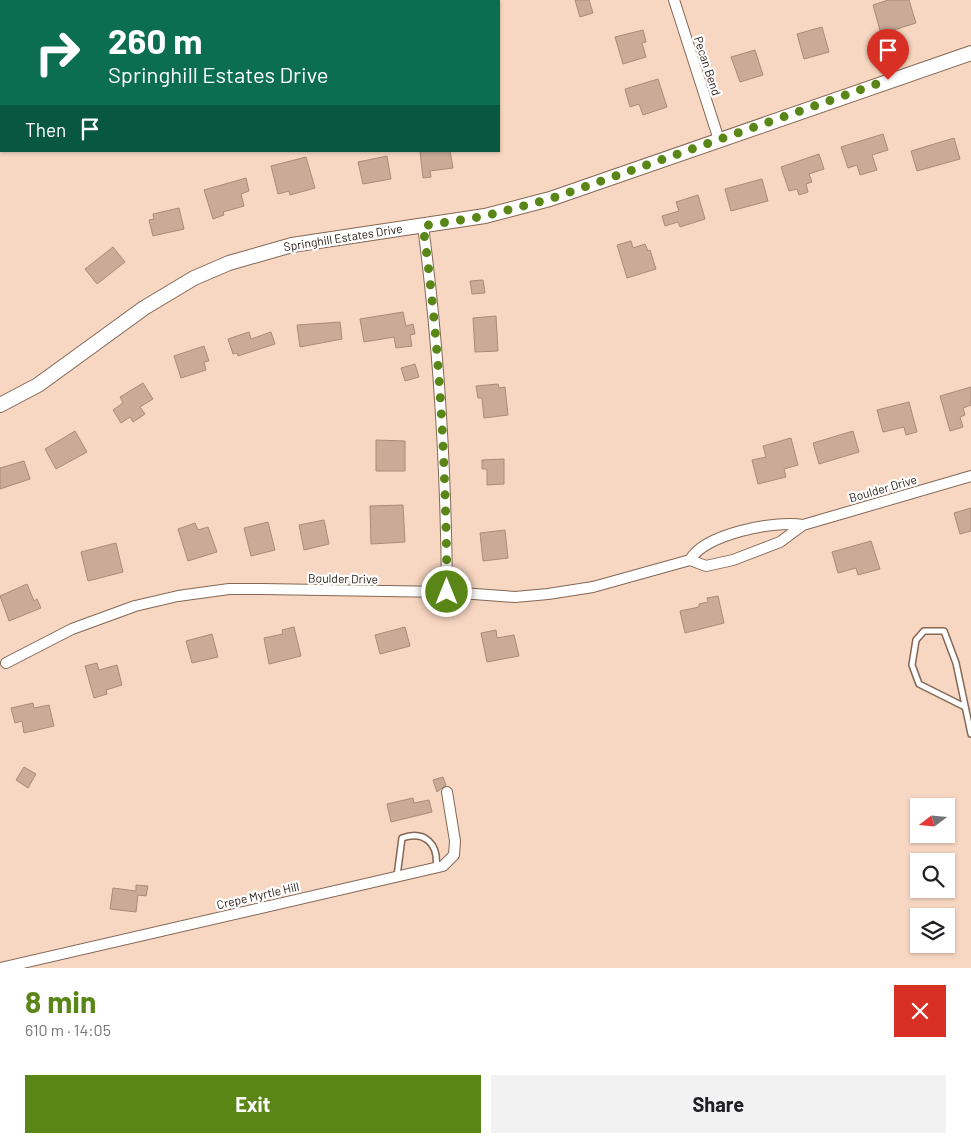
<!DOCTYPE html>
<meta charset="utf-8">
<style>
:root{--surface:#fff;--page:#f2f2f2;--text:#202124;--muted:#757577;--accent:#598617}
body{margin:0;font-family:Barlow,sans-serif;background:var(--page);color:var(--text);height:100vh;display:flex;flex-direction:column;font-size:19px;white-space:nowrap}
*{box-sizing:border-box;margin:0}
p{font-size:16px;color:var(--muted)}
.icon{flex:none;width:28px;height:28px;fill:none;stroke:currentColor;stroke-width:2;stroke-linecap:round;stroke-linejoin:round}
.map{position:relative;height:968px;overflow:hidden}
.drawer{display:flex;flex-direction:column;background:var(--surface);flex:1}
.drawer>*{flex:none}
.hud{position:absolute;left:0px;top:0px;width:500px;height:152px;box-shadow:0 1px 4px #0004;background:#0b6e4f;color:#fff;overflow:hidden}
.needle{width:32px;rotate:254deg}
.fabs{position:absolute;left:910px;top:798px;display:grid;gap:10px}
.fabs a{display:grid;place-items:center;width:45px;height:45px;border-radius:0px;background:var(--surface);box-shadow:0 1px 4px #0004;font-size:25px}
.pin{position:absolute;display:grid;place-items:center;width:42px;height:42px;color:#fff;margin:-51px -21px;border-radius:50% 50% 50% 0;rotate:-45deg;box-shadow:0 0 5px #0007}
.pin .icon{rotate:45deg}
.me{position:absolute;width:55px;margin:-28px;rotate:0deg;stroke-linejoin:round;filter:drop-shadow(0 0 4px #0008)}
.turn{display:flex;align-items:center;gap:18px;height:105px;padding:0 25px;font-size:22px}
.turn .icon{width:65px;height:65px;stroke-width:2.5}
.turn b{display:block;font-size:35px;line-height:42px}
.then{display:flex;align-items:center;height:48px;padding:0 25px;background:#0003;gap:10px;font-size:19px}
.round{display:grid;place-items:center;flex:none;width:52px;height:52px;border-radius:0px;background:var(--page)}
.overview{display:flex;align-items:center;justify-content:space-between;height:85px;padding:0 25px}
h1{font-size:30px;font-weight:700;line-height:38px;color:var(--accent)}
.button{display:flex;gap:10px;margin-top:auto;padding:10px 25px}
.button a{flex:1;height:58px;border-radius:0px;background:var(--accent);color:#fff;font-size:20px;font-weight:700;line-height:58px;text-align:center}
.button a+a{background:var(--page);color:var(--text)}
.map>svg:first-child{display:block}
</style>
<div class="map">
<svg width="971" height="968" viewBox="0 0 971 968">
<rect width="100%" height="100%" fill="#f8d7c2"/>
<path fill="#cbab97" stroke="#a98b78" d="M575 0H589L593 13 580 17Z
M888 0H909L916 23 881 34 873 5Z
M822 27 829 52 804 59 797 34Z
M643 30 646 42 642 43 646 57 623 64 615 37Z
M755 50 763 75 740 82 731 57Z
M658 79 667 107 643 115 639 104 630 107 625 89Z
M883 134 888 150 872 155 877 170 860 175 857 165 848 168 841 147Z
M954 138 960 159 917 171 911 151Z
M425 151H450L453 168 430 171 431 177 423 178 420 152Z
M819 154 824 169 809 174 812 182 806 184 808 192 799 195 797 189 789 191 781 167Z
M387 156 391 179 363 184 358 162Z
M306 157 315 188 290 195 289 191 278 194 271 166Z
M246 178 249 191 241 194 244 206 223 212 224 215 213 219 204 190Z
M762 179 768 201 731 211 725 189Z
M698 195 705 219 680 227 678 222 665 226 662 216 679 211 676 202Z
M179 208 184 229 153 236 149 220 154 219 153 214Z
M631 241 633 248 645 244 648 251 650 250 656 269 627 278 617 245Z
M113 247 125 262 97 284 85 269Z
M483 280 485 293 472 294 470 281Z
M403 312 406 326 413 324 415 334 410 335 412 346 396 348 394 337 364 342 360 319Z
M496 316 498 351 475 352 473 318Z
M340 322 342 339 300 347 297 325Z
M249 332 251 339 271 332 275 344 238 356 237 353 233 354 228 339Z
M204 346 209 361 204 362 206 370 181 378 174 356Z
M415 364 419 377 405 381 401 368Z
M143 383 153 399 140 407 145 414 133 422 130 417 121 423 113 410 123 403 120 397Z
M498 384 499 388 505 387 508 415 484 418 482 398H478L476 386Z
M971 387V405L963 408 965 415 960 417 963 427 950 431 940 396Z
M909 402 917 432 906 435 904 427 883 432 877 410Z
M75 431 87 452 56 469 45 449Z
M853 431 859 452 819 464 813 443Z
M791 438 798 465 784 469 786 477 758 484 752 460 766 457 763 446Z
M376 440 405 441V471H376Z
M504 459V484L487 485V469H482V460Z
M24 461 30 479 0 489V468Z
M403 505 405 542 371 544 370 506Z
M971 508V531L960 534 954 513Z
M324 520 329 544 304 550 299 525Z
M268 522 275 550 251 556 244 528Z
M195 523 198 530 208 527 217 552 188 561 178 529Z
M505 530 508 558 483 561 480 533Z
M871 541 880 569 858 575 856 568 838 573 832 552Z
M116 543 123 572 88 581 81 552Z
M27 584 34 601 37 599 41 608 9 621 0 596Z
M718 596 724 623 685 633 680 611 699 607V604L708 602 707 598Z
M294 627 301 656 269 664 264 638 283 634 282 630Z
M405 627 410 646 380 654 375 635Z
M496 630 497 638 514 635 519 656 487 662 481 633Z
M212 634 218 657 192 663 186 641Z
M97 663 99 670 117 665 122 685 106 690 107 694 94 698 85 666Z
M33 703 34 708 49 705 54 726 24 733 22 721 15 723 11 708Z
M24 767 36 774 28 788 16 780Z
M443 777 446 785 437 792 433 780Z
M413 798 414 803 429 800 432 812 391 822 387 804Z
M136 885 148 886 146 896 138 895 136 912 110 909 113 888 136 891Z"/>
<g fill="none" stroke-linecap="round" stroke-linejoin="round">
<defs>
<path id="lane" d="M965 707 919 684 912 665 916 640 924 631H944L956 663 971 734
M397 876 402 838C425 830 439 844 436 868"/>
<path id="street" d="M674 0 719 140
M423 226C439 347 446 470 447 592
M690 560C704 534 775 520 803 525L971 476
M6 663 72 629 135 606 178 596 229 589H262L447 592 515 597 548 594 593 587 690 560 706 566 733 560 780 542 803 525
M1 968 443 866 454 855 455 841 447 792"/>
<path id="secondary" d="M0 405 38 385 144 308 194 278 229 263 292 245 485 216 550 199 971 53"/>
</defs>
<use href="#lane" stroke="#846755" stroke-width="8"/>
<use href="#street" stroke="#846755" stroke-width="12"/>
<use href="#secondary" stroke="#846755" stroke-width="16"/>
<use href="#lane" stroke="#fff" stroke-width="5"/>
<use href="#street" stroke="#fff" stroke-width="10"/>
<use href="#secondary" stroke="#fff" stroke-width="14"/>
</g>
<g fill="none" stroke-linecap="round" stroke-linejoin="round">
<path stroke="#598617" stroke-width="9" stroke-dasharray="0 16.2" d="M447 592C446 470 440 347 423 226L485 216 550 199 888 80"/>
</g>
<g text-anchor="middle" stroke-width="4.5" stroke-linejoin="round" paint-order="stroke">
<g font-size="12" fill="#271b14" stroke="#fff">
<text transform="translate(707 66) rotate(72)" y="4">Pecan Bend</text>
<text transform="translate(343 238) rotate(-9)" y="4">Springhill Estates Drive</text>
<text transform="translate(883 489) rotate(-16)" y="4">Boulder Drive</text>
<text transform="translate(343 579) rotate(1)" y="4">Boulder Drive</text>
<text transform="translate(258 896) rotate(-13)" y="4">Crepe Myrtle Hill</text>
</g>
</g>
</svg>
<div class="fabs">
<a><svg class="needle" viewBox="-14 -14 28 28"><path d="M0-13l5 13h-10z" fill="#e53935"/><path d="M0 13l5-13h-10z" fill="#757577"/></svg></a>
<a><svg class="icon" aria-label="search" viewBox="0 0 24 24"><circle cx="10" cy="10" r="6"/><path d="M15 15l6 6"/></svg></a>
<a><svg class="icon" aria-label="layers" viewBox="0 0 24 24"><path d="M12 4l9 5-9 5-9-5zM3 14l9 5 9-5"/></svg></a>
</div>
<div class="pin" style="left:888px;top:80px;background:#d93025"><svg class="icon" aria-label="arrive" viewBox="0 0 24 24"><path d="M6 21V4h12l-3 4 3 4H6"/></svg></div>
<svg class="me" style="left:447px;top:592px" viewBox="-20 -20 40 40"><circle r="17" fill="#598617" stroke="#fff" stroke-width="3"/><path d="M0-11L8 9 0 5-8 9z" fill="#fff"/></svg>
<div class="hud">
<div class="turn"><svg class="icon" aria-label="right" viewBox="0 0 24 24"><path d="M7 20v-9h11M14 6l5 5-5 5"/></svg><div><b>260 m</b>Springhill Estates Drive</div></div>
<div class="then">Then<svg class="icon" aria-label="arrive" viewBox="0 0 24 24"><path d="M6 21V4h12l-3 4 3 4H6"/></svg></div>
</div>
</div>
<section class="drawer">
<div class="overview"><div><h1>8 min</h1><p>610 m · 14:05</p></div><a class="round" style="background:#d93025;color:#fff"><svg class="icon" aria-label="close" viewBox="0 0 24 24"><path d="M6 6l12 12M18 6L6 18"/></svg></a></div>
<div class="button"><a>Exit</a><a>Share</a></div>
</section>
